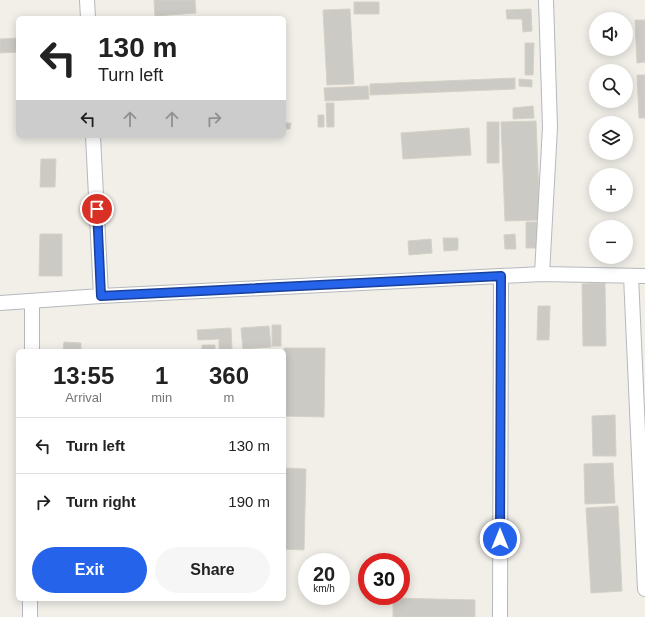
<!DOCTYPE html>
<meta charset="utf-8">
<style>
:root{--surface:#fff;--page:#f6f6f6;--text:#222;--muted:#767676;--line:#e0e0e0;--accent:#2563eb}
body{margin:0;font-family:Helvetica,sans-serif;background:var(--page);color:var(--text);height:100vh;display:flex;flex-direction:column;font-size:15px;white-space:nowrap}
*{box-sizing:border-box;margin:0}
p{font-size:13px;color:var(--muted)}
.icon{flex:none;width:22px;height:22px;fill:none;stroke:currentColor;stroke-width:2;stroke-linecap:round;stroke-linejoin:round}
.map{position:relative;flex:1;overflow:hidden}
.panel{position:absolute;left:16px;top:349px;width:270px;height:252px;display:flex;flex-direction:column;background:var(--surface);border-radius:6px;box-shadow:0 2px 10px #0003}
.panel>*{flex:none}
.hud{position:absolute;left:16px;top:16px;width:270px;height:122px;border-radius:6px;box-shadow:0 2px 10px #0003;background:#fff;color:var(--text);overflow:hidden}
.controls{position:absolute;left:589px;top:12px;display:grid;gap:8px}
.controls a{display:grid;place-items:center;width:44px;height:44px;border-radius:50%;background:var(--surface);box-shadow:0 2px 10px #0003;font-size:20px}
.speed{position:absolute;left:298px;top:553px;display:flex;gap:8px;font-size:20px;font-weight:700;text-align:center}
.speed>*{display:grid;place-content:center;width:52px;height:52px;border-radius:50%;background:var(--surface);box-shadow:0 2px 10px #0003;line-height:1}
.speed small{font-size:10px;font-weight:400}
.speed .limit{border:6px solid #d22;background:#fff;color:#111}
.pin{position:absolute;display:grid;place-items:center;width:34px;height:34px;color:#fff;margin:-17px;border:2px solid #fff;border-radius:50%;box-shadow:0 1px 4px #0007}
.me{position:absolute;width:44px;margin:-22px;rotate:0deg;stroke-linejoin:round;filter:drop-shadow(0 0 3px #0008)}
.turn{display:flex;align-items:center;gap:14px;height:84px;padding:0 16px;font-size:18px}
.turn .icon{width:52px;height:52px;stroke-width:2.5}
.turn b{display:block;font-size:28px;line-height:34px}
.lanes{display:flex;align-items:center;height:38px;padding:0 16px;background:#0003;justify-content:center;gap:20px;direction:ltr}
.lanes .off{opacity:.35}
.eta{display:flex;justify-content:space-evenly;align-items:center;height:68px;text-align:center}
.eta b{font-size:24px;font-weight:800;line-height:28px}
.button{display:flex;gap:8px;margin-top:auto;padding:8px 16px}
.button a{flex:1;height:46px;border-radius:24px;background:var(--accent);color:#fff;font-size:16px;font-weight:800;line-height:46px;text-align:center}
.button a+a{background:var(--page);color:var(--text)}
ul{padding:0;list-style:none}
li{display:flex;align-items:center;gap:12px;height:56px;padding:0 16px;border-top:1px solid var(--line)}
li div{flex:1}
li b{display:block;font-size:15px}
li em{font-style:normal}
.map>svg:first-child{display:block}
</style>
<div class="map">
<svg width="645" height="617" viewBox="0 0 645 617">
<rect width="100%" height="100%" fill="#f1efe8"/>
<path fill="#cccac5" stroke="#d6d1c6" d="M154 0H195L196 13 155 16Z
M354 2H379V14H354Z
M350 9 354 84 327 85 323 10Z
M531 9 532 31 523 32 522 19H507L506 10Z
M635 20H645V62L637 63Z
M18 38V52L0 53V39Z
M525 43H534L533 75H525Z
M637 75H645V118H639Z
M515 78V89L370 95V84Z
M519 79 532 80V87L519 86Z
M368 86 369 99 325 101 324 88Z
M326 103H334V127H327Z
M533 106 534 118 513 119V108Z
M318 115H324V127H318Z
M536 121 540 220 505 221 501 122Z
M487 122H499V163H487Z
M284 123H291L290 129H284Z
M469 128 471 155 403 159 401 133Z
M41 159H56L55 187H40Z
M526 222H540V248H526Z
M40 234H62V276H39Z
M515 234 516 249H505L504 235Z
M443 238H458V250L444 251Z
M431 239 432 253 409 255 408 241Z
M605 283 606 346H583L582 284Z
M538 306H550L549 340H537Z
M272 325H281V346H272Z
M269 326 271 347 243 349 241 328Z
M231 328 232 350 219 351V339L198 340 197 330Z
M64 342 81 343V351H63Z
M202 345H215V351H202Z
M284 348H325L324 417 284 416Z
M615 415 616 456H593L592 416Z
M613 463 615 503 585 504 584 464Z
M284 468 306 469 304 550 284 549Z
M618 506 622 591 591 593 586 508Z
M393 598 475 600V617H393Z"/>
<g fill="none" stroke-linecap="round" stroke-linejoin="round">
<defs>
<path id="minor" d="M87 0 88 18
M93 136 101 296
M542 274 550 127 546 0
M631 276 645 589
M0 303 101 296 542 274 645 276
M32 351V301
M30 617V599
M500 617 501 276"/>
</defs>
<use href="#minor" stroke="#b5b8bc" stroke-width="16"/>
<use href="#minor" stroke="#fff" stroke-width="14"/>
</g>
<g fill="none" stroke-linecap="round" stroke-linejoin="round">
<defs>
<path id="route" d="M97 209 101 296 501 276 500 539"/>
</defs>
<use href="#route" stroke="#184099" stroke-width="10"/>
<use href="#route" stroke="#2563eb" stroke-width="7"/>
</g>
</svg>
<div class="controls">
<a><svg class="icon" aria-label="sound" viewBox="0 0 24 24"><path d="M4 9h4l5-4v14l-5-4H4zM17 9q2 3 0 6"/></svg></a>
<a><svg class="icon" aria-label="search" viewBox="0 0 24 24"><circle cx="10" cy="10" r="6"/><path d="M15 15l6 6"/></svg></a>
<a><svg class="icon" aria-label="layers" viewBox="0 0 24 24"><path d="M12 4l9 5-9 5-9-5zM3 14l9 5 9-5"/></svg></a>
<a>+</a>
<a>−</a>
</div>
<div class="speed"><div>20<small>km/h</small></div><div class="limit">30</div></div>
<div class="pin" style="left:97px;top:209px;background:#d93025"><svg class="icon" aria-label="arrive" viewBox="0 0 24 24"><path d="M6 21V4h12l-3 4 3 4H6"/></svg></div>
<svg class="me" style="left:500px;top:539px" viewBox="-20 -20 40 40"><circle r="17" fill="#2563eb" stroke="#fff" stroke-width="3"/><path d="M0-11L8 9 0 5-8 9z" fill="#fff"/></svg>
<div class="hud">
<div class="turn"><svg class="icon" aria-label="left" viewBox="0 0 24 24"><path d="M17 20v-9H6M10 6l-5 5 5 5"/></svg><div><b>130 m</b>Turn left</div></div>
<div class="lanes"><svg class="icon" aria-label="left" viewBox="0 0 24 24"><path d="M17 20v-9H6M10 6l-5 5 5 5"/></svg><svg class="icon off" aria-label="ahead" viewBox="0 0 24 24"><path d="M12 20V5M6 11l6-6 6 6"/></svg><svg class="icon off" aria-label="ahead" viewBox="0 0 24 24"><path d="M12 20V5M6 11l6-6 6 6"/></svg><svg class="icon off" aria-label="right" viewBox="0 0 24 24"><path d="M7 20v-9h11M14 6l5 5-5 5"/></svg></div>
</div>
<section class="panel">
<div class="eta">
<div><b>13:55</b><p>Arrival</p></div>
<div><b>1</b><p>min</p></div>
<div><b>360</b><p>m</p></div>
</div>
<ul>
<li><svg class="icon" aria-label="left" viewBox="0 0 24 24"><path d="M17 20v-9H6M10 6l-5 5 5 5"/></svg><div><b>Turn left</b></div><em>130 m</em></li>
<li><svg class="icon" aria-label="right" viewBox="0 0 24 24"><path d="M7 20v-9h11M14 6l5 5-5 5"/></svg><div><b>Turn right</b></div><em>190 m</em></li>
</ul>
<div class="button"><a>Exit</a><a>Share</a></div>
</section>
</div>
